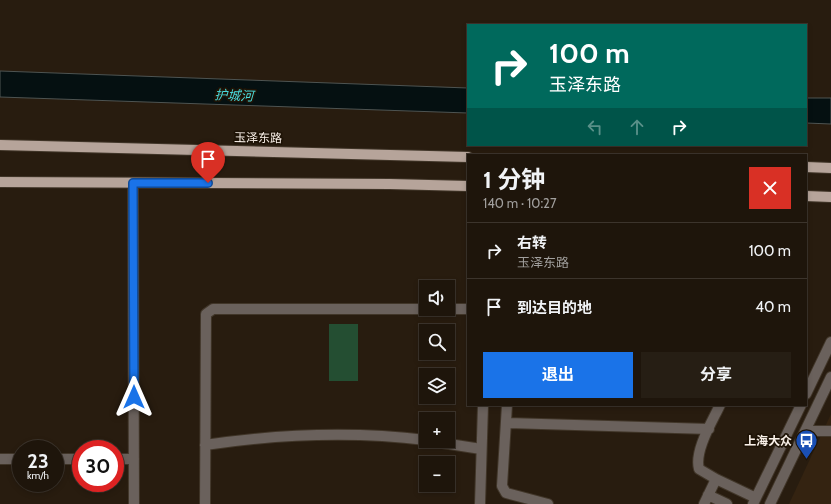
<!DOCTYPE html>
<html lang="zh">
<meta charset="utf-8">
<style>
:root{--surface:#1e150b;--page:#261e14;--text:#f1f3f6;--muted:#a19f9d;--line:#3c342c;--accent:#1a73e8}
body{margin:0;font-family:Cabin,"Noto Sans SC",sans-serif;background:var(--page);color:var(--text);height:100vh;display:flex;flex-direction:column;font-size:15px;white-space:nowrap}
*{box-sizing:border-box;margin:0}
p{font-size:13px;color:var(--muted)}
.icon{flex:none;width:22px;height:22px;fill:none;stroke:currentColor;stroke-width:2;stroke-linecap:round;stroke-linejoin:round}
.map{position:relative;flex:1;overflow:hidden}
.details{position:absolute;left:467px;top:154px;width:340px;height:252px;display:flex;flex-direction:column;background:var(--surface);border-radius:0px;box-shadow:0 2px 6px #0003,0 0 0 1px var(--line)}
.details>*{flex:none}
.hud{position:absolute;left:467px;top:24px;width:340px;height:122px;border-radius:0px;box-shadow:0 2px 6px #0003,0 0 0 1px var(--line);background:#00695c;color:#fff;overflow:hidden}
.tools{position:absolute;left:419px;top:280px;display:grid;gap:8px}
.tools a{display:grid;place-items:center;width:36px;height:36px;border-radius:0px;background:var(--surface);box-shadow:0 2px 6px #0003,0 0 0 1px var(--line);font-size:20px}
.speed{position:absolute;left:12px;top:440px;display:flex;gap:8px;font-size:20px;font-weight:700;text-align:center}
.speed>*{display:grid;place-content:center;width:52px;height:52px;border-radius:50%;background:var(--surface);box-shadow:0 2px 6px #0003,0 0 0 1px var(--line);line-height:1}
.speed small{font-size:10px;font-weight:400}
.speed .limit{border:6px solid #d22;background:#fff;color:#111}
.pin{position:absolute;display:grid;place-items:center;width:34px;height:34px;color:#fff;margin:-41px -17px;border-radius:50% 50% 50% 0;rotate:-45deg;box-shadow:0 0 4px #0007}
.pin .icon{rotate:45deg}
.me{position:absolute;width:44px;margin:-22px;rotate:0deg;stroke-linejoin:round;filter:drop-shadow(0 0 3px #0008)}
.turn{display:flex;align-items:center;gap:14px;height:84px;padding:0 16px;font-size:18px}
.turn .icon{width:52px;height:52px;stroke-width:2.5}
.turn b{display:block;font-size:28px;line-height:34px}
.lanes{display:flex;align-items:center;height:38px;padding:0 16px;background:#0003;justify-content:center;gap:20px;direction:ltr}
.lanes .off{opacity:.35}
.round{display:grid;place-items:center;flex:none;width:42px;height:42px;border-radius:0px;background:var(--page)}
.headline{display:flex;align-items:center;justify-content:space-between;height:68px;padding:0 16px}
h1{font-size:24px;font-weight:700;line-height:30px}
.primary-button{display:flex;gap:8px;margin-top:auto;padding:8px 16px}
.primary-button a{flex:1;height:46px;border-radius:0px;background:var(--accent);color:#fff;font-size:16px;font-weight:700;line-height:46px;text-align:center}
.primary-button a+a{background:var(--page);color:var(--text)}
ul{padding:0;list-style:none}
li{display:flex;align-items:center;gap:12px;height:56px;padding:0 16px;border-top:1px solid var(--line)}
li div{flex:1}
li b{display:block;font-size:15px}
li em{font-style:normal}
.map>svg:first-child{display:block}
</style>
<div class="map">
<svg width="831" height="504" viewBox="0 0 831 504">
<rect width="100%" height="100%" fill="#281c0f"/>
<path fill="#342311" d="M831 414V504H789Z"/>
<path fill="#244e32" d="M329 324H358V381H329Z"/>
<path fill="#051011" stroke="#4e5452" d="M0 71 468 88V113L0 97Z
M806 98H831V124L806 123Z"/>
<g fill="none" stroke-linecap="round" stroke-linejoin="round">
<defs>
<path id="minor" d="M133 183 134 504
M448 309H468
M806 394 831 342
M507 405 502 486 506 493 548 504
M720 405C712 422 694 451 699 469L716 479 756 498
M506 423 709 429
M805 431H831
M430 441 481 449
M205 445C279 434 352 431 426 440
M0 459H21
M55 459H81
M115 459H134
M708 495 727 504
M205 504 206 314 213 309H426
M480 504 483 405
M704 504 716 479
M753 504 801 405
M770 504 831 377"/>
<path id="major" d="M0 145 468 157
M806 167 831 168
M0 182 390 184 468 186
M806 196 831 197"/>
</defs>
<use href="#minor" stroke="#413629" stroke-width="12"/>
<use href="#major" stroke="#413629" stroke-width="12"/>
<use href="#minor" stroke="#6a615c" stroke-width="10"/>
<use href="#major" stroke="#b6a49a" stroke-width="10"/>
</g>
<g fill="none" stroke-linecap="round" stroke-linejoin="round">
<defs>
<path id="route" d="M134 397 133 183H208"/>
</defs>
<use href="#route" stroke="#114b97" stroke-width="10"/>
<use href="#route" stroke="#1a73e8" stroke-width="7"/>
</g>
<defs>
<symbol id="bus-pin" viewBox="-11 -11 22 30"><path d="M0 17L-7.5 6A9.5 9.5 0 1 1 7.5 6Z" fill="#1a4fb4" stroke="#1e1306"/><path d="M-5-6H5V4H4V6H2V4H-2V6H-4V4H-5ZM-3.5-4V0h7V-4ZM-3.5 1.2v1.5H-2V1.2ZM2 1.2v1.5H3.5V1.2Z" fill="#fff"/></symbol>
</defs>
<g fill-rule="evenodd">
<use href="#bus-pin" x="794" y="428" width="25" height="34"/>
</g>
<g text-anchor="middle" stroke-width="3.5" stroke-linejoin="round" paint-order="stroke">
<g font-size="12" fill="#faf1e9" stroke="#1e1306">
<text transform="translate(258 138) rotate(1)" y="4">玉泽东路</text>
</g>
<g font-size="12" font-weight="bold" fill="#faf1e9" stroke="#1e1306" text-anchor="end">
<text x="792" y="445">上海大众</text>
</g>
<g font-size="13" font-style="italic" fill="#49d8da" stroke="#1e1306">
<text transform="translate(234 95) rotate(2)" y="5">护城河</text>
</g>
</g>
</svg>
<div class="tools">
<a><svg class="icon" aria-label="sound" viewBox="0 0 24 24"><path d="M4 9h4l5-4v14l-5-4H4zM17 9q2 3 0 6"/></svg></a>
<a><svg class="icon" aria-label="search" viewBox="0 0 24 24"><circle cx="10" cy="10" r="6"/><path d="M15 15l6 6"/></svg></a>
<a><svg class="icon" aria-label="layers" viewBox="0 0 24 24"><path d="M12 4l9 5-9 5-9-5zM3 14l9 5 9-5"/></svg></a>
<a>+</a>
<a>−</a>
</div>
<div class="speed"><div>23<small>km/h</small></div><div class="limit">30</div></div>
<div class="pin" style="left:208px;top:183px;background:#d93025"><svg class="icon" aria-label="arrive" viewBox="0 0 24 24"><path d="M6 21V4h12l-3 4 3 4H6"/></svg></div>
<svg class="me" style="left:134px;top:397px" viewBox="-20 -20 40 40"><path d="M0-17L14 15 0 8-14 15z" fill="#1a73e8" stroke="#fff" stroke-width="4"/></svg>
<div class="hud">
<div class="turn"><svg class="icon" aria-label="right" viewBox="0 0 24 24"><path d="M7 20v-9h11M14 6l5 5-5 5"/></svg><div><b>100 m</b>玉泽东路</div></div>
<div class="lanes"><svg class="icon off" aria-label="left" viewBox="0 0 24 24"><path d="M17 20v-9H6M10 6l-5 5 5 5"/></svg><svg class="icon off" aria-label="ahead" viewBox="0 0 24 24"><path d="M12 20V5M6 11l6-6 6 6"/></svg><svg class="icon" aria-label="right" viewBox="0 0 24 24"><path d="M7 20v-9h11M14 6l5 5-5 5"/></svg></div>
</div>
<section class="details">
<div class="headline"><div><h1>1 分钟</h1><p>140 m · 10:27</p></div><a class="round" style="background:#d93025;color:#fff"><svg class="icon" aria-label="close" viewBox="0 0 24 24"><path d="M6 6l12 12M18 6L6 18"/></svg></a></div>
<ul>
<li><svg class="icon" aria-label="right" viewBox="0 0 24 24"><path d="M7 20v-9h11M14 6l5 5-5 5"/></svg><div><b>右转</b><p>玉泽东路</p></div><em>100 m</em></li>
<li><svg class="icon" aria-label="arrive" viewBox="0 0 24 24"><path d="M6 21V4h12l-3 4 3 4H6"/></svg><div><b>到达目的地</b></div><em>40 m</em></li>
</ul>
<div class="primary-button"><a>退出</a><a>分享</a></div>
</section>
</div>
